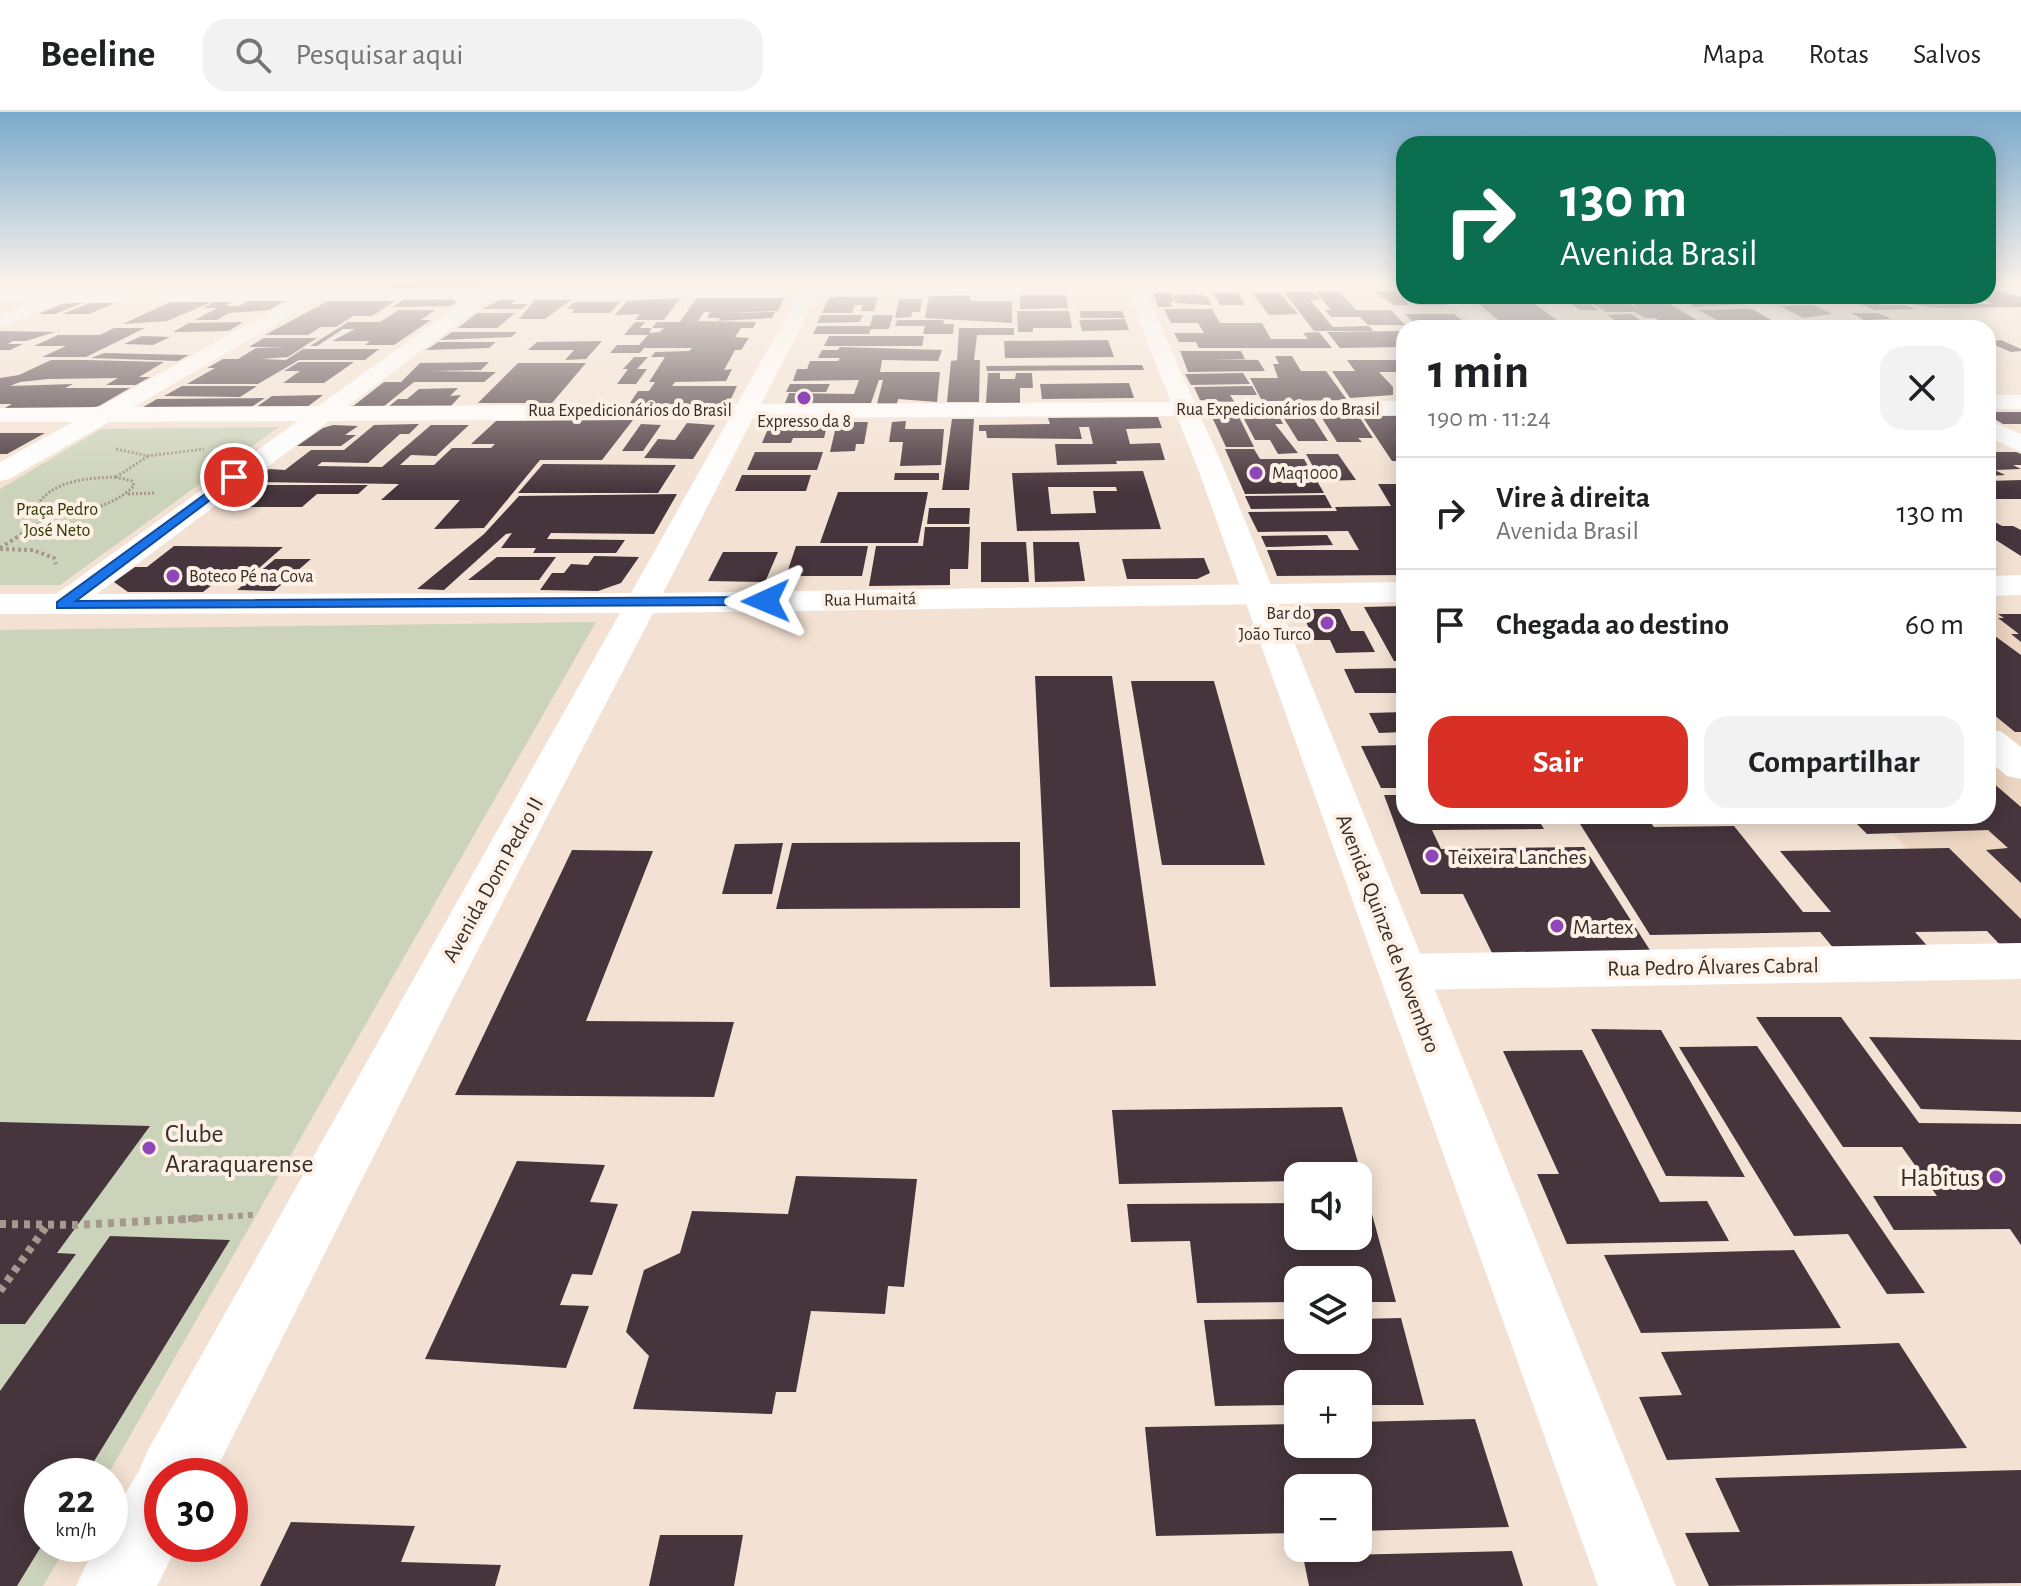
<!DOCTYPE html>
<html lang="pt">
<meta charset="utf-8">
<style>
:root{--surface:#fff;--page:#f2f2f2;--text:#202124;--muted:#757577;--line:#e0e0e0;--accent:#d93025}
body{margin:0;font-family:"Alegreya Sans",sans-serif;background:var(--page);color:var(--text);height:100vh;display:flex;flex-direction:column;font-size:30px;white-space:nowrap}
*{box-sizing:border-box;margin:0}
p{font-size:26px;color:var(--muted)}
.icon{flex:none;width:44px;height:44px;fill:none;stroke:currentColor;stroke-width:2;stroke-linecap:round;stroke-linejoin:round}
.map{position:relative;flex:1;overflow:hidden}
.sheet{position:absolute;left:1396px;top:208px;width:600px;height:504px;display:flex;flex-direction:column;background:var(--surface);border-radius:24px;box-shadow:0 4px 20px #0003}
.sheet>*{flex:none}
.hud{position:absolute;left:1396px;top:24px;width:600px;height:168px;border-radius:24px;box-shadow:0 4px 20px #0003;background:#0b6e4f;color:#fff;overflow:hidden}
.buttons{position:absolute;left:1284px;top:1050px;display:grid;gap:16px}
.buttons a{display:grid;place-items:center;width:88px;height:88px;border-radius:16px;background:var(--surface);box-shadow:0 4px 20px #0003;font-size:40px}
.speed{position:absolute;left:24px;top:1346px;display:flex;gap:16px;font-size:40px;font-weight:700;text-align:center}
.speed>*{display:grid;place-content:center;width:104px;height:104px;border-radius:50%;background:var(--surface);box-shadow:0 4px 20px #0003;line-height:1}
.speed small{font-size:20px;font-weight:400}
.speed .limit{border:12px solid #d22;background:#fff;color:#111}
.pin{position:absolute;display:grid;place-items:center;width:68px;height:68px;color:#fff;margin:-34px;border:4px solid #fff;border-radius:50%;box-shadow:0 2px 8px #0007}
.me{position:absolute;width:88px;margin:-44px;rotate:269deg;stroke-linejoin:round;filter:drop-shadow(0 0 6px #0008)}
.turn{display:flex;align-items:center;gap:28px;height:168px;padding:0 32px;font-size:36px}
.turn .icon{width:104px;height:104px;stroke-width:2.5}
.turn b{display:block;font-size:56px;line-height:68px}
.round{display:grid;place-items:center;flex:none;width:84px;height:84px;border-radius:24px;background:var(--page)}
.headline{display:flex;align-items:center;justify-content:space-between;height:136px;padding:0 32px}
h1{font-size:48px;font-weight:600;line-height:60px}
.button{display:flex;gap:16px;margin-top:auto;padding:16px 32px}
.button a{flex:1;height:92px;border-radius:24px;background:var(--accent);color:#fff;font-size:32px;font-weight:600;line-height:92px;text-align:center}
.button a+a{background:var(--page);color:var(--text)}
ul{padding:0;list-style:none}
li{display:flex;align-items:center;gap:24px;height:112px;padding:0 32px;border-top:2px solid var(--line)}
li div{flex:1}
li b{display:block;font-size:30px}
li em{font-style:normal}
header{display:flex;align-items:center;gap:48px;box-sizing:border-box;height:112px;padding:0 40px;background:var(--surface);border-bottom:2px solid var(--line)}
header strong{font-size:38px}
nav{display:flex;gap:44px;margin-inline-start:auto;font-size:28px}
.search{width:560px;height:72px;background:var(--page);display:flex;align-items:center;gap:20px;box-sizing:border-box;padding:0 28px;border-radius:24px;color:var(--muted);font-size:30px}
.map>svg:first-child{display:block}
</style>
<header>
<strong>Beeline</strong>
<div class="search"><svg class="icon" aria-label="search" viewBox="0 0 24 24"><circle cx="10" cy="10" r="6"/><path d="M15 15l6 6"/></svg>Pesquisar aqui</div>
<nav><a>Mapa</a><a>Rotas</a><a>Salvos</a></nav>
</header>
<div class="map">
<svg width="2021" height="1474" viewBox="0 0 2021 1474">
<rect width="100%" height="100%" fill="#f3e2d3"/>
<path fill="#ecd5c1" d="M1988 492 2021 515V853L1876 704H1988Z"/>
<path fill="#ccd3bb" d="M279 315 60 473H0V377L101 317Z
M596 510 107 1364H42V1432H68L43 1474H0V518Z"/>
<path fill="#46353c" fill-rule="evenodd" d="M483 172 474 179H385L394 173Z
M1988 176 2021 185V195L1937 196 1909 192 1890 184H1915L1944 192H1993L1976 185 1988 184Z
M1315 179H1339L1356 198H1391L1405 213H1368L1360 205H1331L1325 198H1331Z
M1373 179H1396L1410 193H1394Z
M1284 180H1313L1320 187 1310 188 1333 215 1369 214 1373 219H1314Z
M1153 181H1171L1174 190H1170L1172 195H1158Z
M1213 181H1238L1245 193H1220Z
M1252 181H1280L1298 202 1269 203Z
M1195 182 1206 184 1212 193 1177 191 1172 183Z
M929 183H970V189H1012V211L925 206Z
M1020 183H1066L1068 196 1020 197Z
M837 184 858 185H878L874 199H861L863 193H855L852 201H822L829 186Z
M1407 184H1437L1447 193H1417Z
M1469 184H1524L1557 208H1549L1559 215 1508 216Z
M1559 184H1577L1599 198H1580Z
M1580 184 1625 189 1640 198 1632 191H1649L1638 184H1662L1674 191H1668L1710 216H1671L1655 206H1645L1635 200H1606Z
M1675 184H1728L1743 192 1695 195Z
M1755 184H1780L1795 191H1782Z
M1784 184H1808L1824 192H1800Z
M1843 184H1871L1867 187 1882 193H1905L1916 197 1874 198Z
M680 186 664 208H635L640 202 615 203 627 189Z
M696 186H784L778 199 713 201 775 200 772 206 718 209 720 206H707L710 200H704L698 209H689L756 210 753 216H741L735 225 749 226 741 238H735L724 258 732 257 726 269 675 270 672 274H737L728 293 628 294 638 279H649L655 270H649L665 245H651L655 240 689 239 692 236H644L640 241H610L617 233H639L648 223H624L635 210H645L640 216H652L649 221 660 220 664 216H652L657 210H680Z
M451 187 457 190 451 194 393 195 403 188Z
M899 187H922L920 200H912L911 205 895 206Z
M500 188H516L511 192H528L522 197H482Z
M535 188H571L545 207H519Z
M248 189H285L269 198 229 201 217 208H195L217 196H203L214 190H232L225 194H239Z
M328 189H395L372 204H353L336 215H321L308 223H265Z
M85 190 55 202H38L63 192Z
M170 190H212L167 209 123 212Z
M574 190H620L610 201H571L575 197H567Z
M90 191H115L89 202H62Z
M1814 193 1832 202 1803 206 1780 194Z
M1164 197H1212L1220 211H1262L1271 227H1308L1303 221 1319 220 1332 236H1199L1196 230H1179L1174 221H1204L1198 211H1171Z
M1752 197 1786 214 1730 215 1698 198Z
M399 198H435L421 208H431L394 233H365L370 229H332L355 217H343L317 234H310L348 210H380Z
M1017 199H1069L1072 216H1033V220H1018Z
M1079 199H1122L1125 206H1081Z
M477 201H515L497 216H458Z
M1851 201H1878L1892 207 1864 208Z
M1405 202H1454L1471 216H1426L1421 211 1449 210H1413Z
M1631 202 1652 216H1627L1607 203Z
M821 203H863L860 210 817 211Z
M873 203H893L889 217H871L869 222H813L817 214H870Z
M1125 207 1129 218 1082 219 1079 208Z
M897 208H944L943 212H954L953 222H923L925 214H895Z
M1814 209H1896L1908 215 1851 213 1856 216 1826 215Z
M243 210 229 219 173 220 189 211Z
M114 216H145L86 245H42L66 234H34L58 223H100Z
M959 216H1014V223H977L974 248H980L979 290H947L951 249 957 248Z
M0 219 55 220 26 229H13L8 232H23L10 238H0Z
M1404 219V235L1340 236 1327 220Z
M452 220H517L511 225 440 228Z
M142 224 170 225 153 233 124 232Z
M829 224H924L922 234H824Z
M264 226H317L288 245 261 247 286 248 303 237H379L365 248H299L258 272H187L215 256H207L223 247H238L256 236 285 235H249Z
M1108 228 1114 245 1005 246 1004 229Z
M2001 228 2021 237V239L2011 240 1988 230Z
M602 229 586 247 565 248 574 238H528L537 230Z
M438 230H496L489 236 426 238Z
M840 235 942 238 938 249 882 248 880 260H940L937 290 898 287 897 292H877L883 268H879L871 291H785L789 281 854 282 859 268 793 269 797 257H807L810 249H838L840 246H818L822 238H838Z
M1180 239H1241L1245 247H1211L1258 248 1265 259 1188 260Z
M104 241 189 243 178 249 91 246Z
M1275 244H1292L1301 259H1326L1347 288 1262 289 1250 266H1278L1273 252H1279Z
M634 245H648L637 257H647L636 272H617L628 257H623Z
M51 248H86L164 250 139 265H150L136 273H106L118 266 48 267 20 270 10 274 73 272 65 276H130L99 294 86 297H3L12 292H0V266L19 263Z
M1347 248H1404V260H1379L1393 275V283L1350 286 1332 259H1355Z
M299 250H354L324 271H283L300 259H284Z
M489 250 481 258 429 259 496 260 484 270H414L383 295H352L384 270H401L420 251Z
M518 251H586L552 291H478Z
M1142 253 1144 258 987 259 986 254Z
M988 261H1000V267H1015L1016 261H1032L1033 276H1020V291H986Z
M1243 261 1250 272 1191 273 1185 262Z
M1129 271 1134 286 1042 287 1040 272Z
M790 272H830L826 280H786Z
M182 274H257L240 285 164 284Z
M1252 274 1257 283H1230L1235 291 1200 288 1194 275Z
M458 276 450 284 461 283 450 295H388L398 287H407L419 277Z
M323 283 307 295 255 296 272 284Z
M265 286 250 296 140 297 157 287Z
M1988 300H2021V312H2003L1988 303Z
M1320 303H1358L1373 326H1358L1362 330H1337Z
M1279 304 1283 312H1275L1298 341 1278 342 1270 328H1255L1243 305Z
M1312 304 1328 329H1298L1283 305Z
M1362 304H1402L1404 349H1392Z
M1158 305 1162 316 1126 317 1130 332 1160 331 1165 348 1116 349 1117 352 1057 353 1055 332H1093L1089 315H1079L1082 327 987 326 986 319H979V313L1050 312 1048 306Z
M1212 305H1239L1254 335H1226Z
M952 307H974L969 378H942Z
M633 308 602 348H540L484 416 434 417 460 388H381L399 372 252 370 269 357 285 358 311 338H344L374 313 419 312 409 322H400L368 351 322 350 317 354 382 355 431 313H469L436 344 411 343 400 353H434L452 336H491L495 332H471L496 309Z
M777 309H819L818 314H827L824 326H793L791 331H762L770 312Z
M906 309 905 317H944L941 353 900 354 903 330H889L892 310Z
M837 310H868L864 332H856L855 339 830 340Z
M687 311 715 313 693 347 644 346 658 327 675 328Z
M641 312 661 313 643 339H622Z
M333 313 358 314 345 323H356L341 334H297L323 316Z
M0 321H45L7 342H0Z
M1225 337H1254L1260 347H1304L1324 381 1245 382Z
M755 340H823L817 358H747Z
M1988 340H2016L2021 342V353H2013L2021 357 1995 358 2005 363 1988 364Z
M1306 342H1338L1356 368 1321 369Z
M543 352 676 353 658 381H518Z
M1143 359 1161 417 1017 419 1012 361ZM1048 375H1116L1117 379H1093L1096 401 1051 402Z
M895 361H939V368H894Z
M742 363H811L806 379H735Z
M2021 368V387H1988V369Z
M1378 372H1401L1404 376V463L1277 464 1267 438H1359L1348 419 1258 420 1248 400 1337 399 1335 395 1391 394Z
M249 373H368L358 382H317L302 395H219Z
M838 380H928L918 431H820Z
M677 382 654 422 551 421 547 427 625 428 616 441H533L536 436H501L512 421 506 422 444 478 417 477 484 422 519 384Z
M1325 383 1332 396 1251 397 1245 384Z
M929 396H970L969 412H927Z
M1988 406 2002 414H2013L2021 418V444L1988 423Z
M925 415H970L968 457H950V473L869 474 876 434H923Z
M1327 423 1333 433 1266 435 1261 424Z
M981 430H1026L1029 470H981Z
M1033 430H1079L1085 469 1035 470Z
M174 434 283 435 258 457H232L203 480H128L114 470 135 455H147Z
M796 434H868L862 464H786Z
M723 440H778L765 470 708 469Z
M594 444 639 445 621 471 598 479 540 478 552 461H564L571 452 588 453Z
M497 445H556L539 468H468Z
M1204 446 1210 461 1197 467H1127L1122 447Z
M275 447H311L274 479 237 478Z
M1404 494V549H1394L1364 495Z
M1313 497H1340L1351 519H1364L1375 540 1336 541 1330 528H1314L1303 503Z
M1998 502H2021V530L2011 522H2019L1998 506H2004Z
M1988 519 2021 543V620H2015L1988 598Z
M1404 556V581H1355L1344 557Z
M1035 564H1112L1156 874 1050 875Z
M1131 569H1214L1265 753H1162Z
M1404 600V620L1379 621 1369 601Z
M1404 633V676H1381L1361 634Z
M1988 670H1992L2021 695V771L1986 738 2008 736 1988 718 1867 722 1849 704H1988Z
M1384 683H1404V704H1536L1544 717 1432 718 1441 737 1584 735 1655 846 1496 849 1463 782H1421Z
M1575 704H1646L1654 715 1734 714 1803 800H1831L1780 739 1949 736 2021 807V838H2005L1987 819 1915 820 1930 837 1835 838 1820 820 1650 823Z
M1020 730V796L776 797 792 731Z
M783 731 772 782H722L735 732Z
M572 738 653 739 586 909 734 910 714 985 455 983Z
M1756 905H1841L1919 1011 2021 1012V1133L2010 1117 1894 1118 1873 1084H1937L1902 1035H1843Z
M1591 917 1661 918 1745 1065 1666 1064Z
M1869 925 2021 928V1000L1921 997Z
M1757 934 1925 1181 1887 1182 1848 1122 1794 1124 1679 935Z
M1582 938 1660 1090 1707 1089 1729 1129 1567 1132 1537 1062H1559L1503 939Z
M1342 995 1367 1082H1358V1064H1298V1069L1119 1072 1112 998Z
M0 1010 150 1014 57 1141 76 1142 25 1212H0Z
M517 1049 605 1053 590 1090 618 1092 592 1163 572 1162 560 1193 589 1194 566 1256 425 1247Z
M796 1064 917 1067 904 1175 888 1174 885 1202 811 1199 796 1280H776L772 1302 633 1297 649 1244 626 1220 644 1158 680 1141 692 1099 788 1102Z
M1298 1091V1124H1358V1091H1369L1396 1190H1358V1168H1298V1190L1197 1191 1190 1129 1131 1130 1127 1092Z
M110 1124 230 1128 85 1364H42V1433L17 1474H0V1279Z
M1794 1138 1841 1216 1641 1221 1604 1143Z
M1401 1206 1424 1293H1358V1272H1298V1293L1215 1294 1204 1208 1298 1207V1228H1358V1207Z
M1899 1231 1967 1336 1667 1348 1639 1285 1682 1283 1661 1240Z
M1475 1307 1509 1415 1358 1419V1376H1298V1421L1156 1424 1145 1315 1298 1312V1332H1358V1310Z
M2021 1358V1471L1709 1474 1685 1421 1740 1420 1715 1366Z
M291 1410 415 1414 401 1450 501 1453 495 1474H260Z
M660 1423H743L734 1474H649Z
M1512 1439 1523 1474H1309L1303 1444Z"/>
<g fill="none" stroke-linecap="round" stroke-linejoin="round">
<path stroke="#a5988d" stroke-width="3" stroke-dasharray="2 2" stroke-linecap="butt" d="M116 337 148 344 204 337
M115 365 132 369 134 374C111 397 67 407 37 393 54 368 87 366 115 365Z
M116 365 150 343
M128 382 154 381
M26 419 57 400"/>
<path stroke="#a5988d" stroke-width="4" stroke-dasharray="3 3" stroke-linecap="butt" d="M0 436 30 417
M0 437 33 438 54 446 56 452"/>
<path stroke="#a5988d" stroke-width="6" stroke-dasharray="5 5" stroke-linecap="butt" d="M168 1108 253 1103"/>
<path stroke="#a5988d" stroke-width="8" stroke-dasharray="6 6" stroke-linecap="butt" d="M0 1112 77 1113 203 1106
M0 1179 48 1112"/>
<path fill="#fff" fill-rule="evenodd" d="M76 172H102L0 216V203Z
M321 172H344L134 295 318 294 488 172H509L348 294 737 292 805 172H823L761 292 1404 289V303L753 306 663 481 1404 470V490L653 501 454 884 213 1364H162V1432H178L157 1474H76L96 1432H110V1407L139 1359 148 1338 620 501 0 502V482H56L298 309 109 310 9 367 0 369V350L73 310H0V296L99 295ZM729 307 631 481 97 482 329 309Z
M1996 172H2021V183Z
M1730 184H1753L1810 216H1785Z
M1988 283H2021V297H1988Z
M1988 308 2021 322V340L1988 325Z
M2021 463V483L1988 484V464Z
M2021 831V867L1405 878 1387 873 1380 860 1387 847 1405 842Z"/>
<path fill="#fff" fill-rule="evenodd" d="M904 172H1404V179L1146 181 1224 357 1676 1474H1598L1198 357 1128 182 0 191V179Z
M1441 184H1461L1499 216H1477Z
M1988 616 2002 620 2021 635V667L2007 664 1988 648Z"/>
</g>
<linearGradient id="sky" x2="0" y2="1"><stop stop-color="#7aaacc"/><stop offset="0.45" stop-color="#faf2eb"/><stop offset="1" stop-color="#faf2eb" stop-opacity="0"/></linearGradient>
<rect width="2021" height="379" fill="url(#sky)"/>
<path fill="#1a73e8" stroke="#114b97" stroke-width="2" d="M234 361 239 365 238 367 76 489 766 485 772 489 766 493 57 496V490Z"/>
<g fill="#8f46b8" stroke="#fef0e4" stroke-width="3">
<circle cx="804" cy="286" r="8"/>
<circle cx="1256" cy="361" r="8"/>
<circle cx="173" cy="464" r="8"/>
<circle cx="1327" cy="511" r="8"/>
<circle cx="1432" cy="744" r="8"/>
<circle cx="1557" cy="814" r="8"/>
<circle cx="149" cy="1036" r="8"/>
<circle cx="1996" cy="1065" r="8"/>
</g>
<g text-anchor="middle" stroke-width="8" stroke-linejoin="round" paint-order="stroke">
<g font-size="18" fill="#352e29" stroke="#fef0e4">
<text x="1278" y="303">Rua Expedicionários do Brasil</text>
<text x="630" y="304">Rua Expedicionários do Brasil</text>
<text transform="translate(870 487) rotate(-1)" y="6">Rua Humaitá</text>
</g>
<g font-size="18" fill="#352e29" stroke="#fef0e4" text-anchor="start">
<text x="804" y="315" text-anchor="middle">Expresso da 8</text>
<text x="1272" y="367">Maq1000</text>
<text x="189" y="470">Boteco Pé na Cova</text>
<text x="1311" y="507" text-anchor="end">Bar do<tspan x="1311" dy="21">João Turco</tspan></text>
</g>
<g font-size="18" fill="#303a08" stroke="#fef0e4">
<text x="57" y="403">Praça Pedro<tspan x="57" dy="21">José Neto</tspan></text>
</g>
<g font-size="22" fill="#352e29" stroke="#fef0e4" text-anchor="start">
<text x="1448" y="752">Teixeira Lanches</text>
<text x="1573" y="822">Martex</text>
</g>
<g font-size="22" fill="#352e29" stroke="#fef0e4">
<text transform="translate(492 767) rotate(-61)" y="8">Avenida Dom Pedro II</text>
<text transform="translate(1389 821) rotate(69)" y="8">Avenida Quinze de Novembro</text>
<text transform="translate(1713 854) rotate(-1)" y="8">Rua Pedro Álvares Cabral</text>
</g>
<g font-size="26" fill="#352e29" stroke="#fef0e4" text-anchor="start">
<text x="165" y="1030">Clube<tspan x="165" dy="30">Araraquarense</tspan></text>
<text x="1980" y="1074" text-anchor="end">Habitus</text>
</g>
</g>
</svg>
<div class="buttons">
<a><svg class="icon" aria-label="sound" viewBox="0 0 24 24"><path d="M4 9h4l5-4v14l-5-4H4zM17 9q2 3 0 6"/></svg></a>
<a><svg class="icon" aria-label="layers" viewBox="0 0 24 24"><path d="M12 4l9 5-9 5-9-5zM3 14l9 5 9-5"/></svg></a>
<a>+</a>
<a>−</a>
</div>
<div class="speed"><div>22<small>km/h</small></div><div class="limit">30</div></div>
<div class="pin" style="left:234px;top:365px;background:#d93025"><svg class="icon" aria-label="arrive" viewBox="0 0 24 24"><path d="M6 21V4h12l-3 4 3 4H6"/></svg></div>
<svg class="me" style="left:766px;top:489px" viewBox="-20 -20 40 40"><path d="M0-17L14 15 0 8-14 15z" fill="#1a73e8" stroke="#fff" stroke-width="4"/></svg>
<div class="hud">
<div class="turn"><svg class="icon" aria-label="right" viewBox="0 0 24 24"><path d="M7 20v-9h11M14 6l5 5-5 5"/></svg><div><b>130 m</b>Avenida Brasil</div></div>
</div>
<section class="sheet">
<div class="headline"><div><h1>1 min</h1><p>190 m · 11:24</p></div><a class="round"><svg class="icon" aria-label="close" viewBox="0 0 24 24"><path d="M6 6l12 12M18 6L6 18"/></svg></a></div>
<ul>
<li><svg class="icon" aria-label="right" viewBox="0 0 24 24"><path d="M7 20v-9h11M14 6l5 5-5 5"/></svg><div><b>Vire à direita</b><p>Avenida Brasil</p></div><em>130 m</em></li>
<li><svg class="icon" aria-label="arrive" viewBox="0 0 24 24"><path d="M6 21V4h12l-3 4 3 4H6"/></svg><div><b>Chegada ao destino</b></div><em>60 m</em></li>
</ul>
<div class="button"><a>Sair</a><a>Compartilhar</a></div>
</section>
</div>
